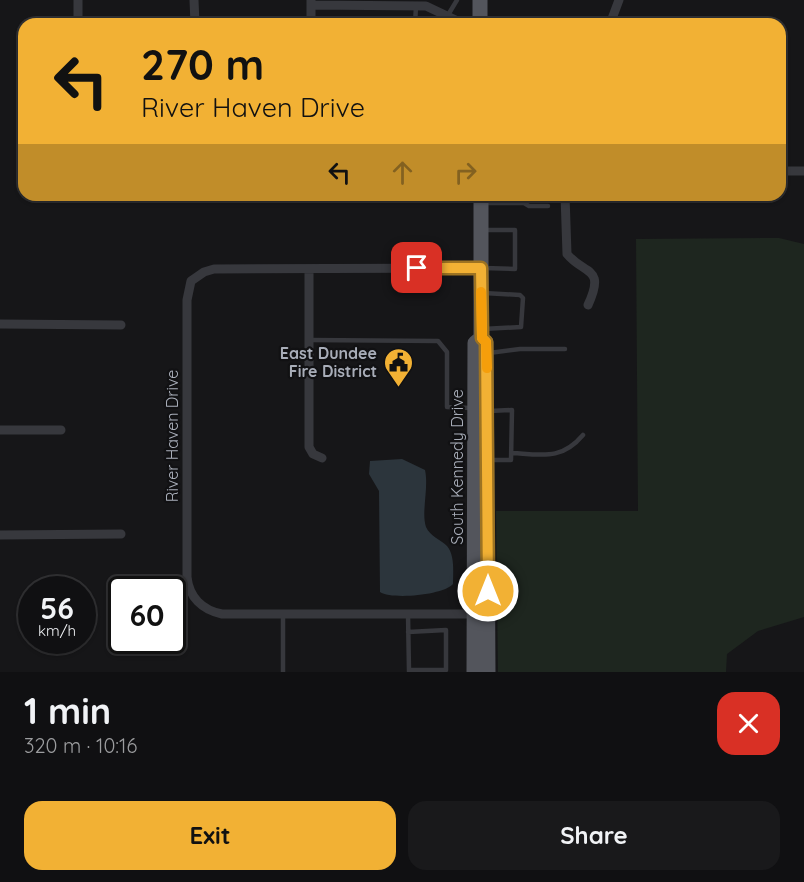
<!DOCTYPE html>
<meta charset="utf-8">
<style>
:root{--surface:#101012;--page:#19191b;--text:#f1f3f6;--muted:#9c9d9f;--line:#303032;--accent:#f2b134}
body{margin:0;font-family:Quicksand,sans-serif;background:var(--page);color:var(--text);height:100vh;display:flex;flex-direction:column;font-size:22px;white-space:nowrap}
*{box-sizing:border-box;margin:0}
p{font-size:20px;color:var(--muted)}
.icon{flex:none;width:33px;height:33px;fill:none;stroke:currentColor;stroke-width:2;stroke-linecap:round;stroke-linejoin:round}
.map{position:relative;height:672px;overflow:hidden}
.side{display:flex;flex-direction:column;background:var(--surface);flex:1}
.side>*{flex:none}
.banner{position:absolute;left:18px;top:18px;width:768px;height:183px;border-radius:18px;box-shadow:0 2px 4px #0004,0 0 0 2px var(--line);background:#f2b134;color:#111;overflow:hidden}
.speed{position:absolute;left:18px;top:576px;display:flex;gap:12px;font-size:30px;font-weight:700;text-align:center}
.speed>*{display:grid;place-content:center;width:78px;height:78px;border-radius:50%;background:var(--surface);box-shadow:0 2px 4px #0004,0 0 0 2px var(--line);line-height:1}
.speed small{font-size:15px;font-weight:400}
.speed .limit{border:3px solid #111;border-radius:9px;background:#fff;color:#111}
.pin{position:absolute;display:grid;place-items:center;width:51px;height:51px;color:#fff;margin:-26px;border-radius:12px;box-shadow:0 3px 9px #0006}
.me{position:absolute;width:66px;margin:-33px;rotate:0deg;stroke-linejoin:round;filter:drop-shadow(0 0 4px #0008)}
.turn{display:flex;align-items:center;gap:21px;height:126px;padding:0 24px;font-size:27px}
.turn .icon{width:78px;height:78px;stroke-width:2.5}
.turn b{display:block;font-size:42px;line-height:51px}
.lanes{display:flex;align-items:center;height:57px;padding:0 24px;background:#0003;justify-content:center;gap:30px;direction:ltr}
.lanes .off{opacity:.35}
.round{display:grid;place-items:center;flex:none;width:63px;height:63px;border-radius:18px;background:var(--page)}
.headline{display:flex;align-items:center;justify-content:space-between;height:102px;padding:0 24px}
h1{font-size:36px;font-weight:700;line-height:45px}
.primary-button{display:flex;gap:12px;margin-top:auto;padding:12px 24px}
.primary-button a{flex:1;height:69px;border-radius:18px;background:var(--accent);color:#111;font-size:24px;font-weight:700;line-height:69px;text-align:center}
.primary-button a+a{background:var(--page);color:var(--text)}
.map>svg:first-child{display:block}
</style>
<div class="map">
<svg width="804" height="672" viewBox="0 0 804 672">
<rect width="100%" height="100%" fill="#161618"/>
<path fill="#1e261f" d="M779 238 804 244V617L758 631 727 654 726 672H498L496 511H638L636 239Z"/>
<path fill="#2c353c" d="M402 459 425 470C429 488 421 512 426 527 430 536 441 540 447 546 455 555 453 573 453 584 444 595 392 600 380 592L379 491 369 474 370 461Z"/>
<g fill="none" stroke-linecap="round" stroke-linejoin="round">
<path stroke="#37383d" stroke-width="4.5" d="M448 15 457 0
M415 24 416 6
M524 197 539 195
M483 203H524V195
M524 203 529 206H548
M484 230H515V269L484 268
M483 329 521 327 523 298 520 295 484 293
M309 340 438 341 447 352V407L471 408
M489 353 520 349H565
M489 411 512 410 511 460H491
M513 453C543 455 562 460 583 435
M283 614V672
M408 614 409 671
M408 632 446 630V670H409"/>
<path stroke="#37383d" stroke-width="9" d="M78 0V24
M194 0 195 24
M311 5 426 6 464 24
M311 24V0
M610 24 619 0
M780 171H804
M565 195 567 254C584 275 606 266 588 305
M309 269V447L313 454 322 458
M0 324 121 325
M0 430H61
M0 535 121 534
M474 614H222C202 610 189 597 187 577V300L191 281 204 272 214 269 481 268"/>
<path stroke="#53555c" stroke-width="15" d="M480 0V24
M481 195V338L486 342 488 672
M474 672 475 343 481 338"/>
</g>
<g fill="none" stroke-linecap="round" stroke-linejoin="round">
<defs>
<path id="route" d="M417 268H481L482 338 486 342 488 591"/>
</defs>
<use href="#route" stroke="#9d7322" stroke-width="15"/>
<use href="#route" stroke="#f2b134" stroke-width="10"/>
<path stroke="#f59e0b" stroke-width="10" d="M481 292 482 338 486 342 487 368"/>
</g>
<defs>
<symbol id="civic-pin" viewBox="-11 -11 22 30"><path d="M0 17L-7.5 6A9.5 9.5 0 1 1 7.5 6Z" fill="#f2b134" stroke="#111113"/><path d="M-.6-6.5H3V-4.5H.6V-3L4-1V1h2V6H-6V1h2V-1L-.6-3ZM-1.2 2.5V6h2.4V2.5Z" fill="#111"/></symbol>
</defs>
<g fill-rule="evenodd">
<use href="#civic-pin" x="382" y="346" width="33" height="45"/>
</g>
<g text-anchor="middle" stroke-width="4.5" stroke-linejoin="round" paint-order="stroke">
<g font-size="16" font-weight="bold" fill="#a8adb8" stroke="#111113" text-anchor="end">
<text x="377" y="359">East Dundee<tspan x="377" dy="18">Fire District</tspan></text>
</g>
<g font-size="16" fill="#a8adb8" stroke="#111113">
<text transform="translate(172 436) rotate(-90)" y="6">River Haven Drive</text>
<text transform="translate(457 467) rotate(-90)" y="6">South Kennedy Drive</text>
</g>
</g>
</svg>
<div class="speed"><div>56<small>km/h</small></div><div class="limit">60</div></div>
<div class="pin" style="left:417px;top:268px;background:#d93025"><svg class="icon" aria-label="arrive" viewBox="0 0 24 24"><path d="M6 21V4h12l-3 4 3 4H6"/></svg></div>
<svg class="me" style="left:488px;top:591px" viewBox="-20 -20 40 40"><circle r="17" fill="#f2b134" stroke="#fff" stroke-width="3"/><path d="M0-11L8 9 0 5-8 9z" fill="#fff"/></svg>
<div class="banner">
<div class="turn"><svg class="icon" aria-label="left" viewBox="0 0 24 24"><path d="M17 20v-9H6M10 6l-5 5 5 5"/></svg><div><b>270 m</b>River Haven Drive</div></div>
<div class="lanes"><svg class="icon" aria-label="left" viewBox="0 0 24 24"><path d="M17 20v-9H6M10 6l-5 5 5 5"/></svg><svg class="icon off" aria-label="ahead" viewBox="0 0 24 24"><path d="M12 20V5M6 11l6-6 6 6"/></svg><svg class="icon off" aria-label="right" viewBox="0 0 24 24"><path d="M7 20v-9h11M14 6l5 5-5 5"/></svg></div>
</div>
</div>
<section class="side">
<div class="headline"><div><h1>1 min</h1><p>320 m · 10:16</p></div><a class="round" style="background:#d93025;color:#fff"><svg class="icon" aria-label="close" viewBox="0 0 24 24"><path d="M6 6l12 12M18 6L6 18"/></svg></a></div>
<div class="primary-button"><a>Exit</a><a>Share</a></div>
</section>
